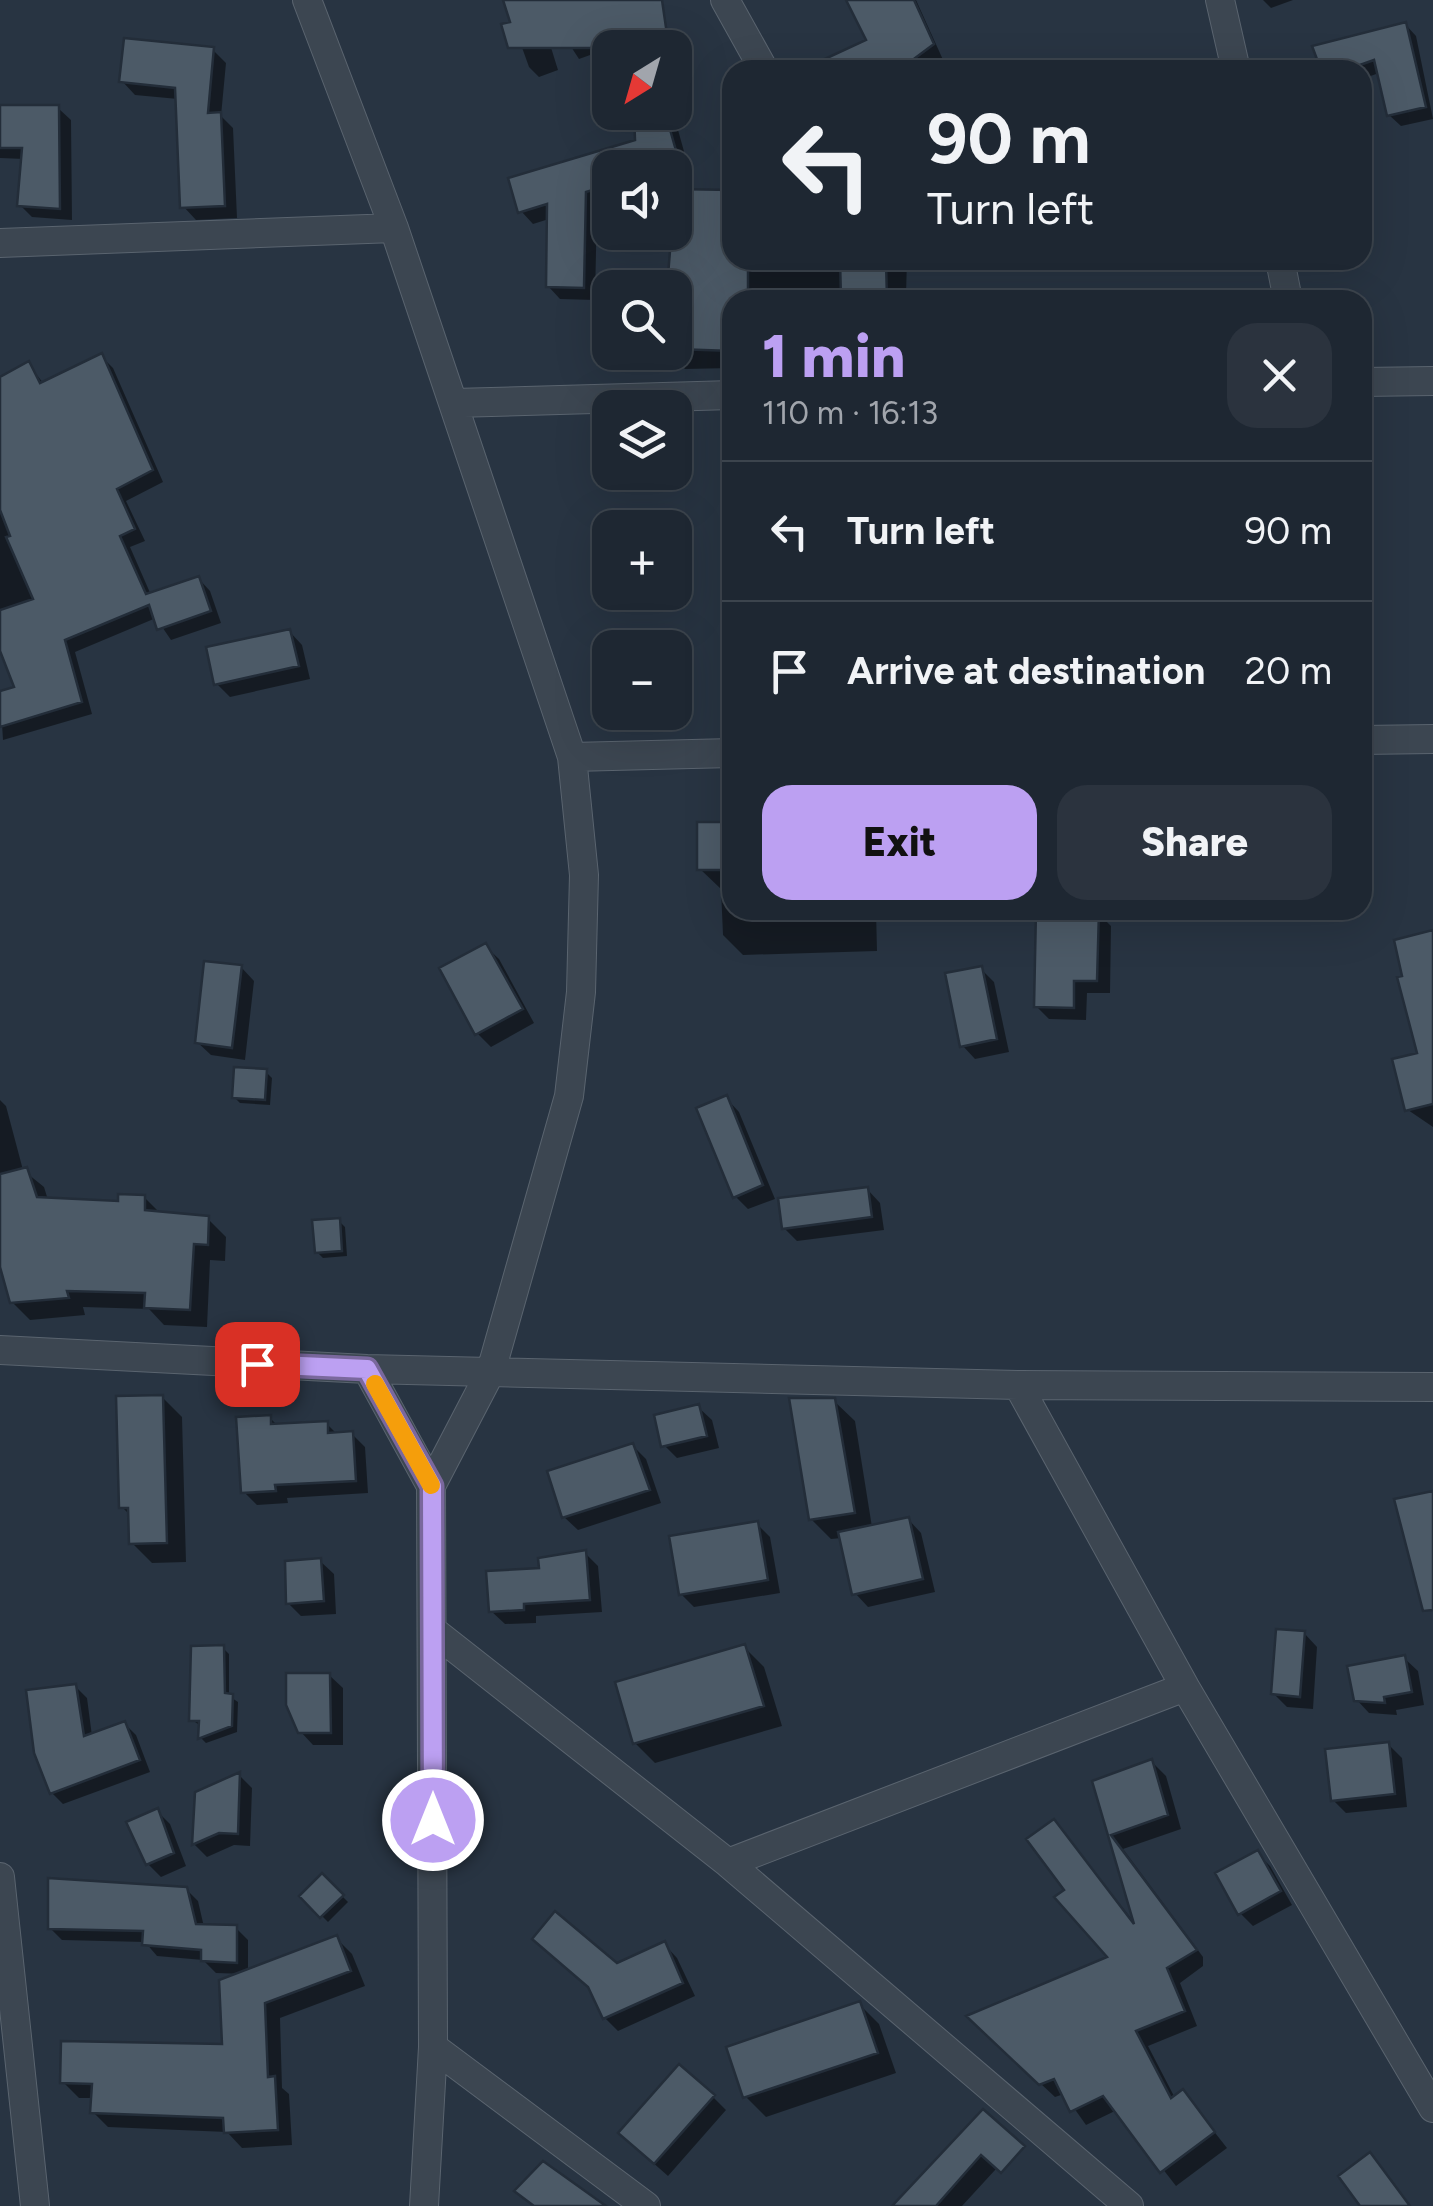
<!DOCTYPE html>
<meta charset="utf-8">
<style>
:root{--surface:#1e2732;--page:#2b333e;--text:#f1f3f6;--muted:#a1a5ac;--line:#3c444d;--accent:#bca0f2}
body{margin:0;font-family:Figtree,sans-serif;background:var(--page);color:var(--text);height:100vh;display:flex;flex-direction:column;font-size:38px;white-space:nowrap}
*{box-sizing:border-box;margin:0}
p{font-size:32px;color:var(--muted)}
.icon{flex:none;width:55px;height:55px;fill:none;stroke:currentColor;stroke-width:2;stroke-linecap:round;stroke-linejoin:round}
.map{position:relative;flex:1;overflow:hidden}
.drawer{position:absolute;left:722px;top:290px;width:650px;height:630px;display:flex;flex-direction:column;background:var(--surface);border-radius:30px;box-shadow:0 10px 40px #0002,0 0 0 2px var(--line)}
.drawer>*{flex:none}
.banner{position:absolute;left:722px;top:60px;width:650px;height:210px;border-radius:30px;box-shadow:0 10px 40px #0002,0 0 0 2px var(--line);background:#1e2732;color:var(--text);overflow:hidden}
.needle{width:65px;rotate:217deg}
.controls{position:absolute;left:592px;top:30px;display:grid;gap:20px}
.controls a{display:grid;place-items:center;width:100px;height:100px;border-radius:20px;background:var(--surface);box-shadow:0 10px 40px #0002,0 0 0 2px var(--line);font-size:50px}
.pin{position:absolute;display:grid;place-items:center;width:85px;height:85px;color:#fff;margin:-42px;border-radius:20px;box-shadow:0 5px 15px #0006}
.me{position:absolute;width:110px;margin:-55px;rotate:0deg;stroke-linejoin:round;filter:drop-shadow(0 0 8px #0008)}
.turn{display:flex;align-items:center;gap:35px;height:210px;padding:0 40px;font-size:45px}
.turn .icon{width:130px;height:130px;stroke-width:2.5}
.turn b{display:block;font-size:70px;line-height:85px}
.round{display:grid;place-items:center;flex:none;width:105px;height:105px;border-radius:30px;background:var(--page)}
.headline{display:flex;align-items:center;justify-content:space-between;height:170px;padding:0 40px}
h1{font-size:60px;font-weight:800;line-height:75px;color:var(--accent)}
.cta{display:flex;gap:20px;margin-top:auto;padding:20px 40px}
.cta a{flex:1;height:115px;border-radius:30px;background:var(--accent);color:#111;font-size:40px;font-weight:800;line-height:115px;text-align:center}
.cta a+a{background:var(--page);color:var(--text)}
ul{padding:0;list-style:none}
li{display:flex;align-items:center;gap:30px;height:140px;padding:0 40px;border-top:2px solid var(--line)}
li div{flex:1}
li b{display:block;font-size:38px}
li em{font-style:normal}
.map>svg:first-child{display:block}
</style>
<div class="map">
<svg width="1433" height="2206" viewBox="0 0 1433 2206">
<rect width="100%" height="100%" fill="#283442"/>
<path fill="#0007" d="M505 0H621L640 37 579 59 564 36 549 41 558 70 539 77 529 67Z
M886 0H916L944 62 932 70H807L869 42Z
M1263 0H1293L1271 8Z
M1405 24 1416 36 1433 119 1401 126 1389 115 1379 73 1362 79V70H1324Z
M213 50 226 63 221 116 233 128 237 218 196 220 183 206 178 99 135 95 122 81Z
M0 108H58L71 120 72 220 32 217 20 205 24 159 0 158Z
M630 112H673L692 180 675 184V168H610V201L597 204 595 300 560 299 548 286 549 219 533 224 521 211 638 141Z
M675 191 732 193V260H907L906 295 902 300H844L843 290 763 293V300H732V368L685 369 669 353 675 352V288H669Z
M101 356 113 368 163 482 126 501 145 541 130 547 151 595 199 579 210 591 221 623 171 640 156 618 75 652 92 714 3 740 0 693 17 689 0 624V408L28 364 44 384Z
M289 631 302 645 310 679 230 697 217 684Z
M700 824 732 825V910H876L877 951 743 955 723 935 721 889 700 869Z
M1098 913 1111 926 1110 993H1087L1086 1020 1049 1019 1036 1006Z
M1433 933V1127L1408 1110 1420 1055Z
M485 946 499 959 534 1023 491 1047 477 1033Z
M241 967 254 981 245 1060 211 1055 197 1042Z
M981 969 994 982 1009 1052 975 1059 962 1045Z
M266 1072 272 1078 270 1105 240 1103 234 1097Z
M726 1098 739 1112 775 1199 748 1209 735 1196Z
M0 1100 6 1106 23 1170 44 1187 48 1200 120 1204 144 1197 161 1214 208 1219 226 1237 225 1261 210 1260 207 1327 164 1325 149 1309 83 1307 85 1315 30 1320 12 1302 0 1258Z
M867 1189 880 1203 884 1230 797 1241 784 1228Z
M339 1221 345 1227 347 1256 323 1258 317 1252Z
M162 1397 182 1417 186 1562 152 1563 132 1543 131 1516 122 1507Z
M834 1401 855 1421 872 1527 908 1519 921 1533 935 1592 868 1607 855 1593 842 1538 831 1539 811 1519Z
M698 1407 712 1420 719 1448 677 1458 664 1445Z
M270 1418 278 1426 327 1424 338 1435 352 1434 365 1447 368 1493 287 1498 288 1503 257 1505 244 1492Z
M633 1446 646 1459 661 1503 578 1530 564 1517Z
M757 1524 770 1537 780 1593 694 1607 681 1594Z
M585 1553 598 1566 602 1612 536 1616V1623L505 1624 491 1611 542 1570Z
M320 1561 334 1574 336 1614 301 1616 288 1603Z
M1304 1633 1317 1647 1313 1709 1287 1707 1274 1694Z
M744 1647 764 1667 782 1726 655 1763 635 1743Z
M223 1648 229 1654V1696L238 1702 237 1732 206 1743 201 1738V1726L192 1720Z
M1404 1658 1418 1671 1424 1705 1396 1710 1397 1715 1369 1713 1356 1699Z
M329 1675 343 1688V1745H313L300 1731Z
M75 1686 87 1698 92 1736 125 1724 136 1735 150 1772 63 1804 52 1793Z
M1389 1745 1402 1758 1407 1807 1346 1813 1333 1800Z
M1152 1762 1166 1776 1181 1829 1123 1849 1203 1957V1966L1180 1983 1197 2026 1148 2046 1175 2098 1183 2092 1227 2148 1176 2186 1117 2110 1086 2125 1064 2094 1055 2097 983 2030 1111 1958 1068 1890 1054 1822 1138 1927 1095 1783Z
M239 1775 252 1788 250 1846 234 1845 207 1857 194 1844 197 1794Z
M157 1811 170 1824 186 1866 161 1877 148 1864Z
M1257 1853 1270 1866 1292 1905 1253 1926 1240 1913Z
M322 1876 348 1902 328 1922 302 1896Z
M186 1889 198 1901 204 1927 236 1928 248 1940V1972L336 1938 352 1954 365 1986 280 2018 282 2088 289 2094 292 2145 242 2148 227 2132 108 2127 93 2112V2098H79L63 2082 225 2046 244 1974 216 1973 203 1960 157 1956 145 1942 62 1940 50 1928Z
M664 1944 677 1958 695 1996 618 2031 605 2018 617 1966Z
M859 2004 879 2024 896 2073 766 2117 746 2097Z
M713 2097 726 2110 668 2176 634 2146Z
M1018 2145 962 2206H894L941 2162Z"/>
<path fill="#4c5a67" stroke="#232d39" stroke-width="2.5" d="M503 0H662L669 48H508L501 24 510 22Z
M846 0H914L934 44 899 70H801L866 40Z
M1406 22 1426 107 1387 116 1374 60 1346 70H1321L1312 46Z
M124 38 214 47 208 113 221 112 225 206 180 208 175 88 119 82Z
M0 105H59L60 209 17 206 22 148H0Z
M634 112H665L681 168H610V185L586 192 584 288 546 287 547 204 518 213 508 178 635 140Z
M675 189 732 190V260H748V300H732V351L675 349V288H667Z
M840 260H886L887 300H841Z
M102 353 153 470 117 489 135 529 120 536 146 594 199 576 211 611 157 630 149 605 65 640 82 702 0 727V691L14 687 0 651V610L33 599 6 537 10 536 0 510V377L29 361 40 383Z
M290 629 299 666 214 685 206 647Z
M697 822H732V870H697Z
M1036 910 1099 911 1097 981H1074V1008L1034 1007Z
M1433 930V1104L1405 1111 1392 1059 1417 1053 1397 977 1402 976 1394 940Z
M486 943 523 1009 475 1035 439 968Z
M204 961 242 965 232 1048 195 1043Z
M982 966 997 1039 960 1047 945 973Z
M234 1067 267 1069 265 1100 232 1098Z
M727 1095 763 1185 733 1198 696 1108Z
M27 1167 37 1197 118 1201V1194L145 1195V1210L209 1216 208 1245 194 1244 190 1310 144 1308 145 1293 67 1291 69 1298 10 1303 0 1267V1174Z
M868 1187 872 1217 782 1229 778 1198Z
M340 1218 342 1251 315 1253 312 1220Z
M163 1395 167 1543 129 1544 128 1508H119L116 1396Z
M789 1398H835L855 1513 809 1520Z
M699 1404 707 1436 661 1447 654 1415Z
M271 1415V1424L328 1421V1433L353 1431 356 1481 275 1485 276 1491 241 1493 236 1417Z
M633 1443 650 1490 562 1518 547 1471Z
M1433 1491V1610L1423 1611 1394 1499Z
M909 1517 923 1579 852 1595 838 1532Z
M758 1521 768 1580 679 1595 669 1536Z
M586 1550 590 1600 524 1604V1610L489 1612 486 1571 539 1568 538 1558Z
M321 1558 324 1601 286 1604 285 1561Z
M1276 1629 1305 1631 1300 1697 1271 1694Z
M745 1644 764 1706 633 1744 615 1682Z
M224 1645 225 1693 233 1694 232 1726 198 1739 199 1721H189L191 1646Z
M1405 1655 1412 1692 1384 1697 1385 1703 1354 1701 1347 1666Z
M286 1673H330L331 1733H298L286 1705Z
M76 1684 84 1736 125 1721 140 1760 50 1794 34 1753 26 1690Z
M1389 1742 1395 1794 1331 1801 1325 1749Z
M1152 1759 1168 1815 1111 1835 1197 1950 1167 1968 1185 2011 1136 2031 1171 2098 1183 2089 1215 2132 1160 2173 1103 2096 1070 2112 1054 2079 1039 2085 966 2016 1107 1957 1054 1897 1064 1890 1026 1839 1054 1819 1134 1924 1092 1781Z
M240 1772 238 1834 219 1833 192 1845 195 1792Z
M158 1808 174 1853 146 1865 126 1822Z
M1258 1850 1281 1891 1238 1915 1215 1873Z
M322 1873 344 1895 320 1918 299 1896Z
M48 1878 187 1887 196 1924 237 1925V1963L201 1961V1950L142 1945 143 1931 48 1929Z
M555 1911 617 1963 665 1941 683 1983 603 2019 588 1987 532 1939Z
M337 1935 351 1971 265 2003 268 2077 275 2076 278 2130 224 2133 223 2118 90 2113 92 2084 60 2083 61 2041 222 2044 219 1980Z
M860 2001 878 2053 743 2098 726 2047Z
M679 2064 715 2095 654 2164 618 2133Z
M983 2109 1025 2146 1001 2173 981 2155 936 2206H892Z
M1370 2152 1410 2206H1360L1338 2176Z
M543 2161 606 2206H534L514 2191Z"/>
<g fill="none" stroke-linecap="round" stroke-linejoin="round">
<defs>
<path id="minor" d="M307 0 394 228 572 757 584 875 581 992 569 1096 491 1371 431 1486 433 2047 424 2206
M725 0 764 70
M1220 0 1236 70
M0 243 394 228
M1280 260 1288 300
M1362 382 1433 381
M454 403 732 395
M1362 740 1433 739
M572 757 732 753
M0 1350 367 1369 1018 1385 1433 1387
M367 1369 431 1486
M1018 1385 1185 1687 1433 2108
M432 1630 728 1863 1129 2206
M728 1863 1185 1687
M0 1877 35 2206
M433 2047 646 2206"/>
</defs>
<use href="#minor" stroke="#5a646f" stroke-width="30"/>
<use href="#minor" stroke="#3c4651" stroke-width="28"/>
</g>
<g fill="none" stroke-linecap="round" stroke-linejoin="round">
<defs>
<path id="route" d="M257 1364 367 1369 432 1486 433 1820"/>
</defs>
<use href="#route" stroke="#7a689d" stroke-width="25"/>
<use href="#route" stroke="#bca0f2" stroke-width="18"/>
<path stroke="#f59e0b" stroke-width="18" d="M375 1384 431 1485"/>
</g>
</svg>
<div class="controls">
<a><svg class="needle" viewBox="-14 -14 28 28"><path d="M0-13l5 13h-10z" fill="#e53935"/><path d="M0 13l5-13h-10z" fill="#a1a5ac"/></svg></a>
<a><svg class="icon" aria-label="sound" viewBox="0 0 24 24"><path d="M4 9h4l5-4v14l-5-4H4zM17 9q2 3 0 6"/></svg></a>
<a><svg class="icon" aria-label="search" viewBox="0 0 24 24"><circle cx="10" cy="10" r="6"/><path d="M15 15l6 6"/></svg></a>
<a><svg class="icon" aria-label="layers" viewBox="0 0 24 24"><path d="M12 4l9 5-9 5-9-5zM3 14l9 5 9-5"/></svg></a>
<a>+</a>
<a>−</a>
</div>
<div class="pin" style="left:257px;top:1364px;background:#d93025"><svg class="icon" aria-label="arrive" viewBox="0 0 24 24"><path d="M6 21V4h12l-3 4 3 4H6"/></svg></div>
<svg class="me" style="left:433px;top:1820px" viewBox="-20 -20 40 40"><circle r="17" fill="#bca0f2" stroke="#fff" stroke-width="3"/><path d="M0-11L8 9 0 5-8 9z" fill="#fff"/></svg>
<div class="banner">
<div class="turn"><svg class="icon" aria-label="left" viewBox="0 0 24 24"><path d="M17 20v-9H6M10 6l-5 5 5 5"/></svg><div><b>90 m</b>Turn left</div></div>
</div>
<section class="drawer">
<div class="headline"><div><h1>1 min</h1><p>110 m · 16:13</p></div><a class="round"><svg class="icon" aria-label="close" viewBox="0 0 24 24"><path d="M6 6l12 12M18 6L6 18"/></svg></a></div>
<ul>
<li><svg class="icon" aria-label="left" viewBox="0 0 24 24"><path d="M17 20v-9H6M10 6l-5 5 5 5"/></svg><div><b>Turn left</b></div><em>90 m</em></li>
<li><svg class="icon" aria-label="arrive" viewBox="0 0 24 24"><path d="M6 21V4h12l-3 4 3 4H6"/></svg><div><b>Arrive at destination</b></div><em>20 m</em></li>
</ul>
<div class="cta"><a>Exit</a><a>Share</a></div>
</section>
</div>
